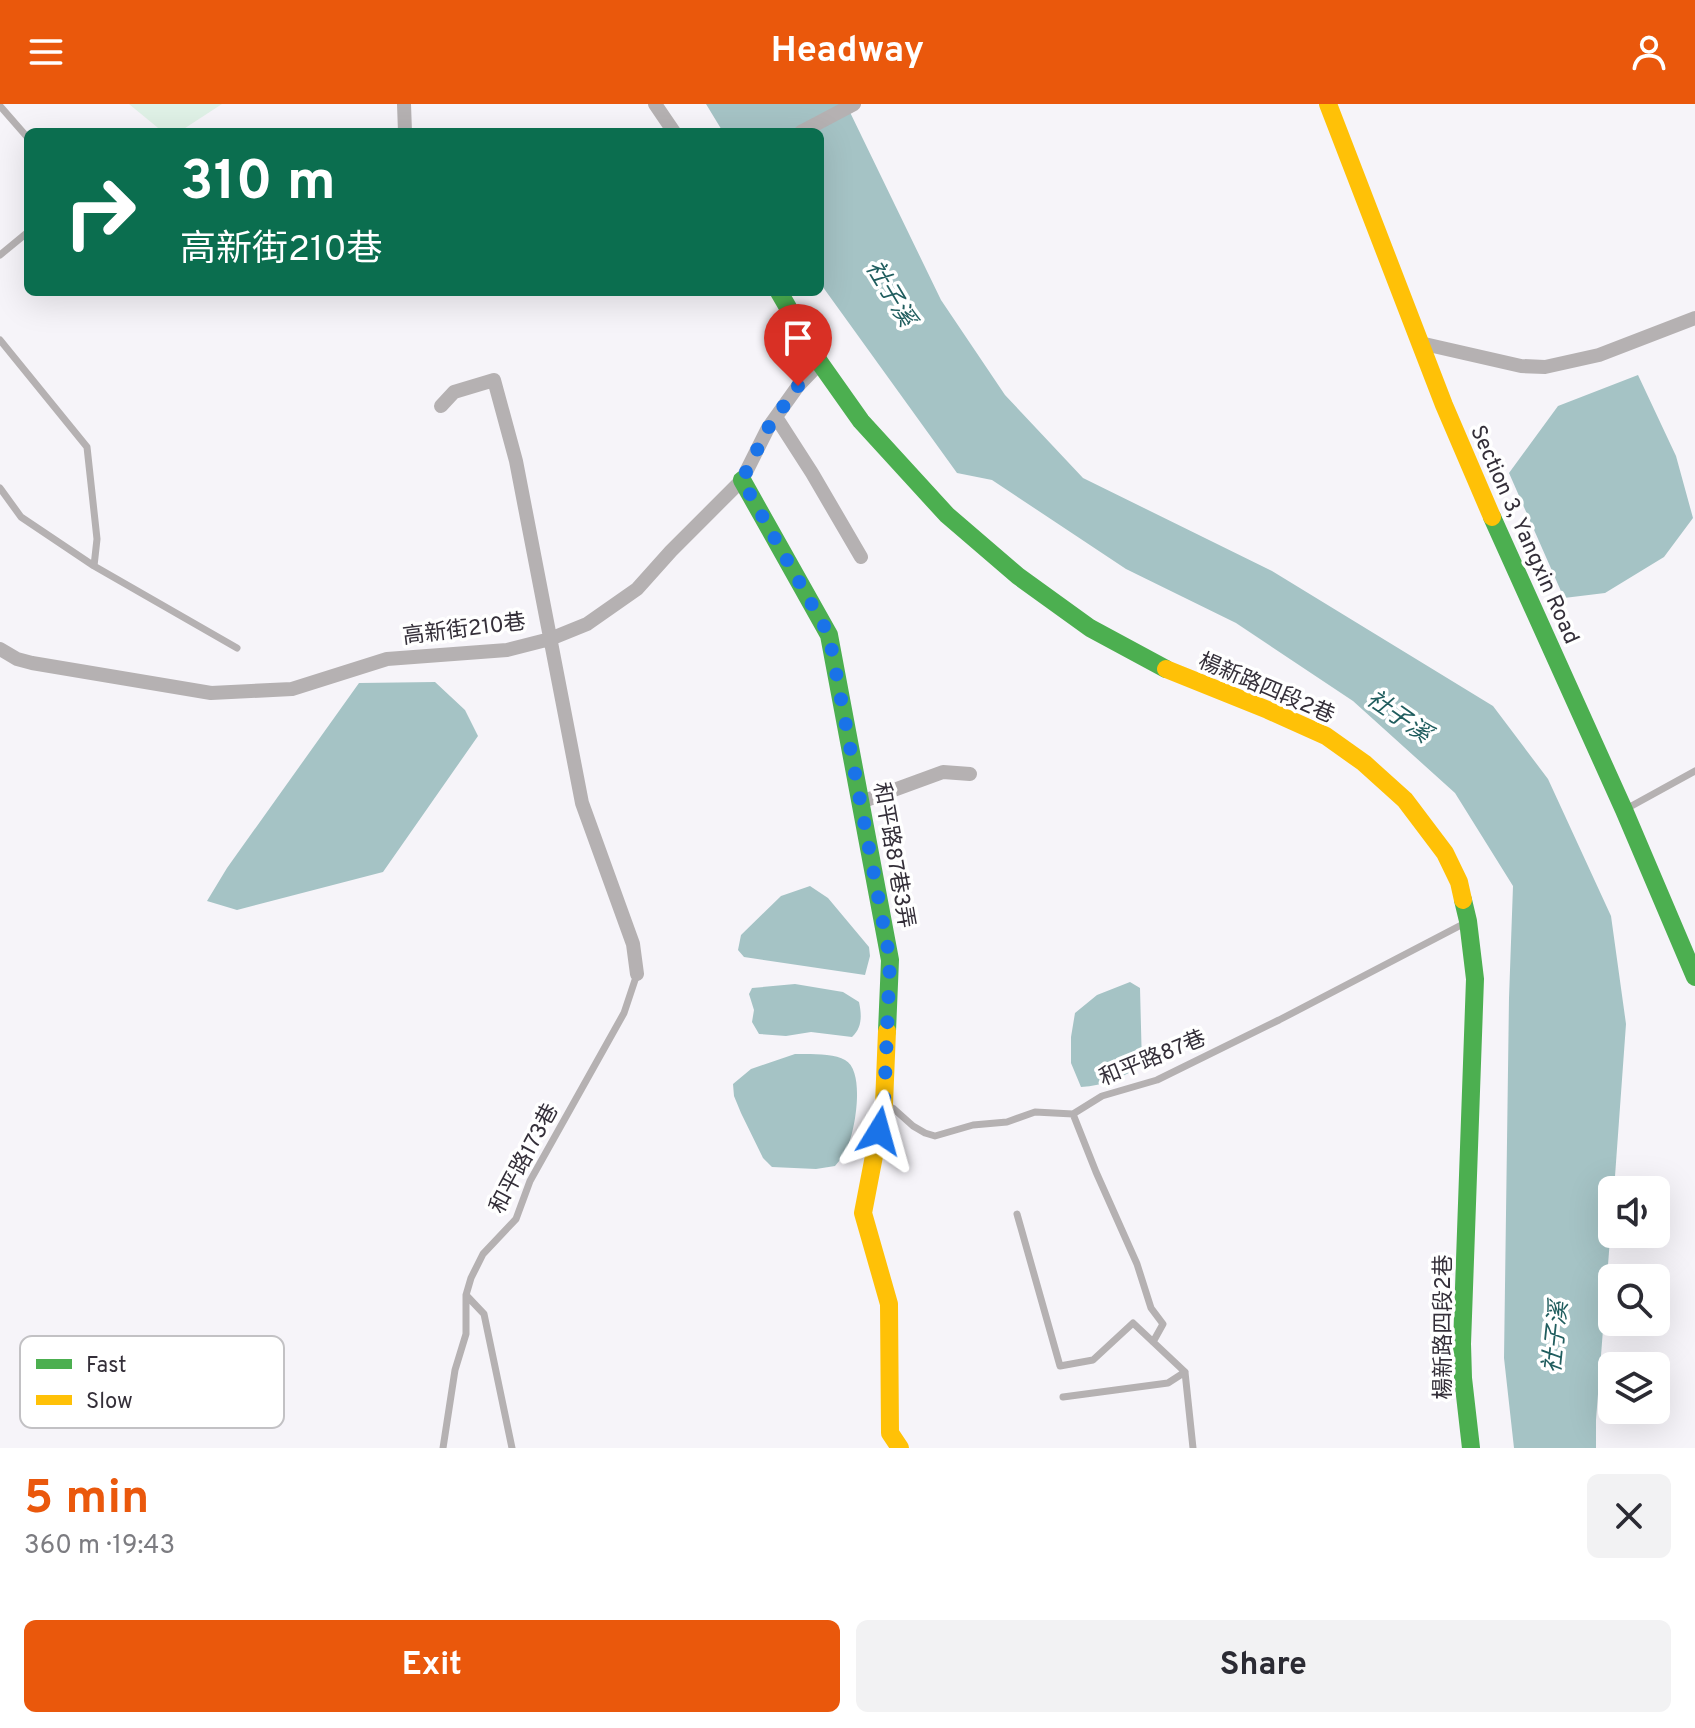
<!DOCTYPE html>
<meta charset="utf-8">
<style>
:root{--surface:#fff;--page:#f2f2f3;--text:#2b2b33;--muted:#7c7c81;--accent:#ea580c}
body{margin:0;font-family:Overpass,"Noto Sans TC",sans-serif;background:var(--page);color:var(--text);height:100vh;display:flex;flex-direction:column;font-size:30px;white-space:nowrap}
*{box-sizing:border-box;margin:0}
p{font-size:26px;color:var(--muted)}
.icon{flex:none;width:44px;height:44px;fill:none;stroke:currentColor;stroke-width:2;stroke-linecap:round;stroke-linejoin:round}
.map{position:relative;height:1344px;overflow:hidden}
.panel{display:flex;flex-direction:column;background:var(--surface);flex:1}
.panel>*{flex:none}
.hud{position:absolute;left:24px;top:24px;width:800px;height:168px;border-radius:12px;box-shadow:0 8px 32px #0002;background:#0b6e4f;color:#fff;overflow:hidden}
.tools{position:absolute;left:1598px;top:1072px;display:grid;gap:16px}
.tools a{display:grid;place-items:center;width:72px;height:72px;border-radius:12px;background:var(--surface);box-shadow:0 8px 32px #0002;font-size:40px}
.pin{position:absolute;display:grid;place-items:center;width:68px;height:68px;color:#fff;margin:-82px -34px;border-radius:50% 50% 50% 0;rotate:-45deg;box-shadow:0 0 8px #0007}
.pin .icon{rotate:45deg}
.me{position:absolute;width:88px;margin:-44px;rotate:8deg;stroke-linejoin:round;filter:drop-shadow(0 0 6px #0008)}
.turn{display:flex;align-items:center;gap:28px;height:168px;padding:0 24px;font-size:36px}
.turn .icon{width:104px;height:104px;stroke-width:2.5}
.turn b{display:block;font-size:56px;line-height:68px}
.round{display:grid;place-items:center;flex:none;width:84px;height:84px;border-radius:12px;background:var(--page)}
.headline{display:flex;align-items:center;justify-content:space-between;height:136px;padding:0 24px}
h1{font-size:48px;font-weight:700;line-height:60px;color:var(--accent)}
.button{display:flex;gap:16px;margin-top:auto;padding:16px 24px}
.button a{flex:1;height:92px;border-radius:12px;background:var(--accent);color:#fff;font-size:32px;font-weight:700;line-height:92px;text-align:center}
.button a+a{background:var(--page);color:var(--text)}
header{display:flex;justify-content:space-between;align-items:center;height:104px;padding:0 24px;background:var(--accent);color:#fff;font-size:36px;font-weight:700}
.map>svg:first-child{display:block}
</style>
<header><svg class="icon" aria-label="menu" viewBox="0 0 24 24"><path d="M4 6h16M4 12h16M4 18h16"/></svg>Headway<svg class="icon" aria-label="person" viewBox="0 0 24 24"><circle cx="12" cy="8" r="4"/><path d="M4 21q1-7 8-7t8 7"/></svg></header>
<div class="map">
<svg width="1695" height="1344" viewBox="0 0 1695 1344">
<rect width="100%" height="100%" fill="#f6f4f9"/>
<path fill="#dff1e6" d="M129 0H222L179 28H163Z"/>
<path fill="#a5c3c5" d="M706 0H846L941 196 1005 291 1083 374 1272 467 1493 602 1548 675 1611 812 1626 920 1614 1086H1612V1109L1596 1316V1344H1514L1504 1254 1509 894 1513 782 1455 689 1353 597 1236 519 1126 465 992 376 957 369 820 179V28H723Z
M1638 271 1676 352 1693 414 1664 453 1605 489 1564 494 1509 369 1558 302Z
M435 578 465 606 478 632 383 768 237 806 207 797 227 764 359 579Z
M810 782 828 794 869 843 870 852 865 871 744 853 738 846 741 831 781 792Z
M1130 878 1140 884 1142 962C1122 973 1104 982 1081 983L1071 959V933L1075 909 1097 891Z
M795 880 843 888 859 898C862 912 862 924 852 933L811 928 786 932 759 930 752 918 754 906 749 890 752 884Z
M795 950C808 950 834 949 845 956 866 967 855 1029 846 1047 844 1052 839 1057 835 1062L816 1065 772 1063 763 1054 741 1009 734 992 733 980 751 965Z"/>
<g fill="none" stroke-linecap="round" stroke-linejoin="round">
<path stroke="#b5b1b2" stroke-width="7" d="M0 2 28 34
M0 151 28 128
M0 236 87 343 97 435 94 462
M0 384 21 413 94 462 237 544
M1626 705 1695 667
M886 1001 894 1005 913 1022 925 1029 935 1032 973 1021 1007 1018 1035 1008 1073 1010
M1017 1110 1060 1262 1093 1256 1133 1219 1185 1268
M1153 1238 1163 1220 1151 1204 1137 1160 1096 1068 1073 1010 1102 992 1157 976 1279 916 1467 818
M1063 1293 1168 1279 1185 1268 1193 1344
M443 1344 455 1266 466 1230V1191
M512 1344 484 1210 466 1191 471 1174 483 1150 516 1115 530 1077 624 909 637 870"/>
<path stroke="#b5b1b2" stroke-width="14" d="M404 0 405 28
M655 0 674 28
M801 28 854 0
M1420 239 1521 262 1545 263 1599 251 1695 214
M441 302 454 288 494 276 516 357 582 699 633 840 637 870
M776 313 812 369 861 453
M0 545 17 555 32 559 211 589 292 585 387 555 507 546 550 535 587 520 637 485 671 447 742 376 768 324 798 282 820 259
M861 698 943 668 970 670"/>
<path stroke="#4caf50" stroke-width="18" d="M779 188 820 259 861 317 947 411 1018 472 1090 524 1166 565
M742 376 829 531 890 856 887 927
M1492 413 1624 706 1695 873
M1463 796 1468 817 1475 875 1462 1240 1463 1274 1471 1344"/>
<path stroke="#ffc107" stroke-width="18" d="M1328 0 1444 301 1492 413
M1166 565 1268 606 1326 632 1364 659 1405 696 1445 749 1459 778 1463 796
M887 927 884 1000 863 1109 889 1200 890 1329 900 1344"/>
</g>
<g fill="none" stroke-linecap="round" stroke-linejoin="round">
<path stroke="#1a73e8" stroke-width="14" stroke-dasharray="0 25.2" d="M798 282 768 324 742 376 829 531 890 856 884 1000 879 1027"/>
</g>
<g text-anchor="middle" stroke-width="7" stroke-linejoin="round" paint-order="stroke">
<g font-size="22" fill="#342f39" stroke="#fff">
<text transform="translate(1526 430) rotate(66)" y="8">Section 3, Yangxin Road</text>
<text transform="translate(464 524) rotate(-7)" y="8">高新街210巷</text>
<text transform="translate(1267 583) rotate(23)" y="8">楊新路四段2巷</text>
<text transform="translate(895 751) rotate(80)" y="8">和平路87巷3弄</text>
<text transform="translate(1152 953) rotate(-22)" y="8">和平路87巷</text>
<text transform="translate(523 1054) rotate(-62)" y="8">和平路173巷</text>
<text transform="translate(1442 1223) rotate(-90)" y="8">楊新路四段2巷</text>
</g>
<g font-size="24" font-style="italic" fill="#205d5e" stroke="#fff">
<text transform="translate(891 189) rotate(59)" y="8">社子溪</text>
<text transform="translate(1399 612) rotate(35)" y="8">社子溪</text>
<text transform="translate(1555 1233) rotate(-84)" y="8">社子溪</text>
</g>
</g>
<rect x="20" y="1232" width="264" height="92" rx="12" fill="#fff" stroke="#c2c1c4" stroke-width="2"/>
<rect x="36" y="1255" width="36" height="10" fill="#4caf50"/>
<rect x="36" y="1291" width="36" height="10" fill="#ffc107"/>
<g font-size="22" fill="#342f39">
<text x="86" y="1268">Fast</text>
<text x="86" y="1304">Slow</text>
</g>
</svg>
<div class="tools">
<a><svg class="icon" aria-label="sound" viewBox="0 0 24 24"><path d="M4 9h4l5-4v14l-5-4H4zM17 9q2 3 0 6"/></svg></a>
<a><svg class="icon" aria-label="search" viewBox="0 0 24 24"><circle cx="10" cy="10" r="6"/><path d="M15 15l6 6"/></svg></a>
<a><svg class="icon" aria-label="layers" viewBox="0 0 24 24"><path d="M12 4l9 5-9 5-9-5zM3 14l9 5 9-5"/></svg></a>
</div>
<div class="pin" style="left:798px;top:282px;background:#d93025"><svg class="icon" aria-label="arrive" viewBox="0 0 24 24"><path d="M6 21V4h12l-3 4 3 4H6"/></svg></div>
<svg class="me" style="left:879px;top:1027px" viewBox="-20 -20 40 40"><path d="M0-17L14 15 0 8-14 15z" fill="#1a73e8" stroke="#fff" stroke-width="4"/></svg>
<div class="hud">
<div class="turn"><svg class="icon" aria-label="right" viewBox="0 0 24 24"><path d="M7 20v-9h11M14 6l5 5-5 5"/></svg><div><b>310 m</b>高新街210巷</div></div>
</div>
</div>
<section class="panel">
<div class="headline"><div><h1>5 min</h1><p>360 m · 19:43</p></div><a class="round"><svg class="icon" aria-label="close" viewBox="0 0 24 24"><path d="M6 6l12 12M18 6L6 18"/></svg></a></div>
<div class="button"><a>Exit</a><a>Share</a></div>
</section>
